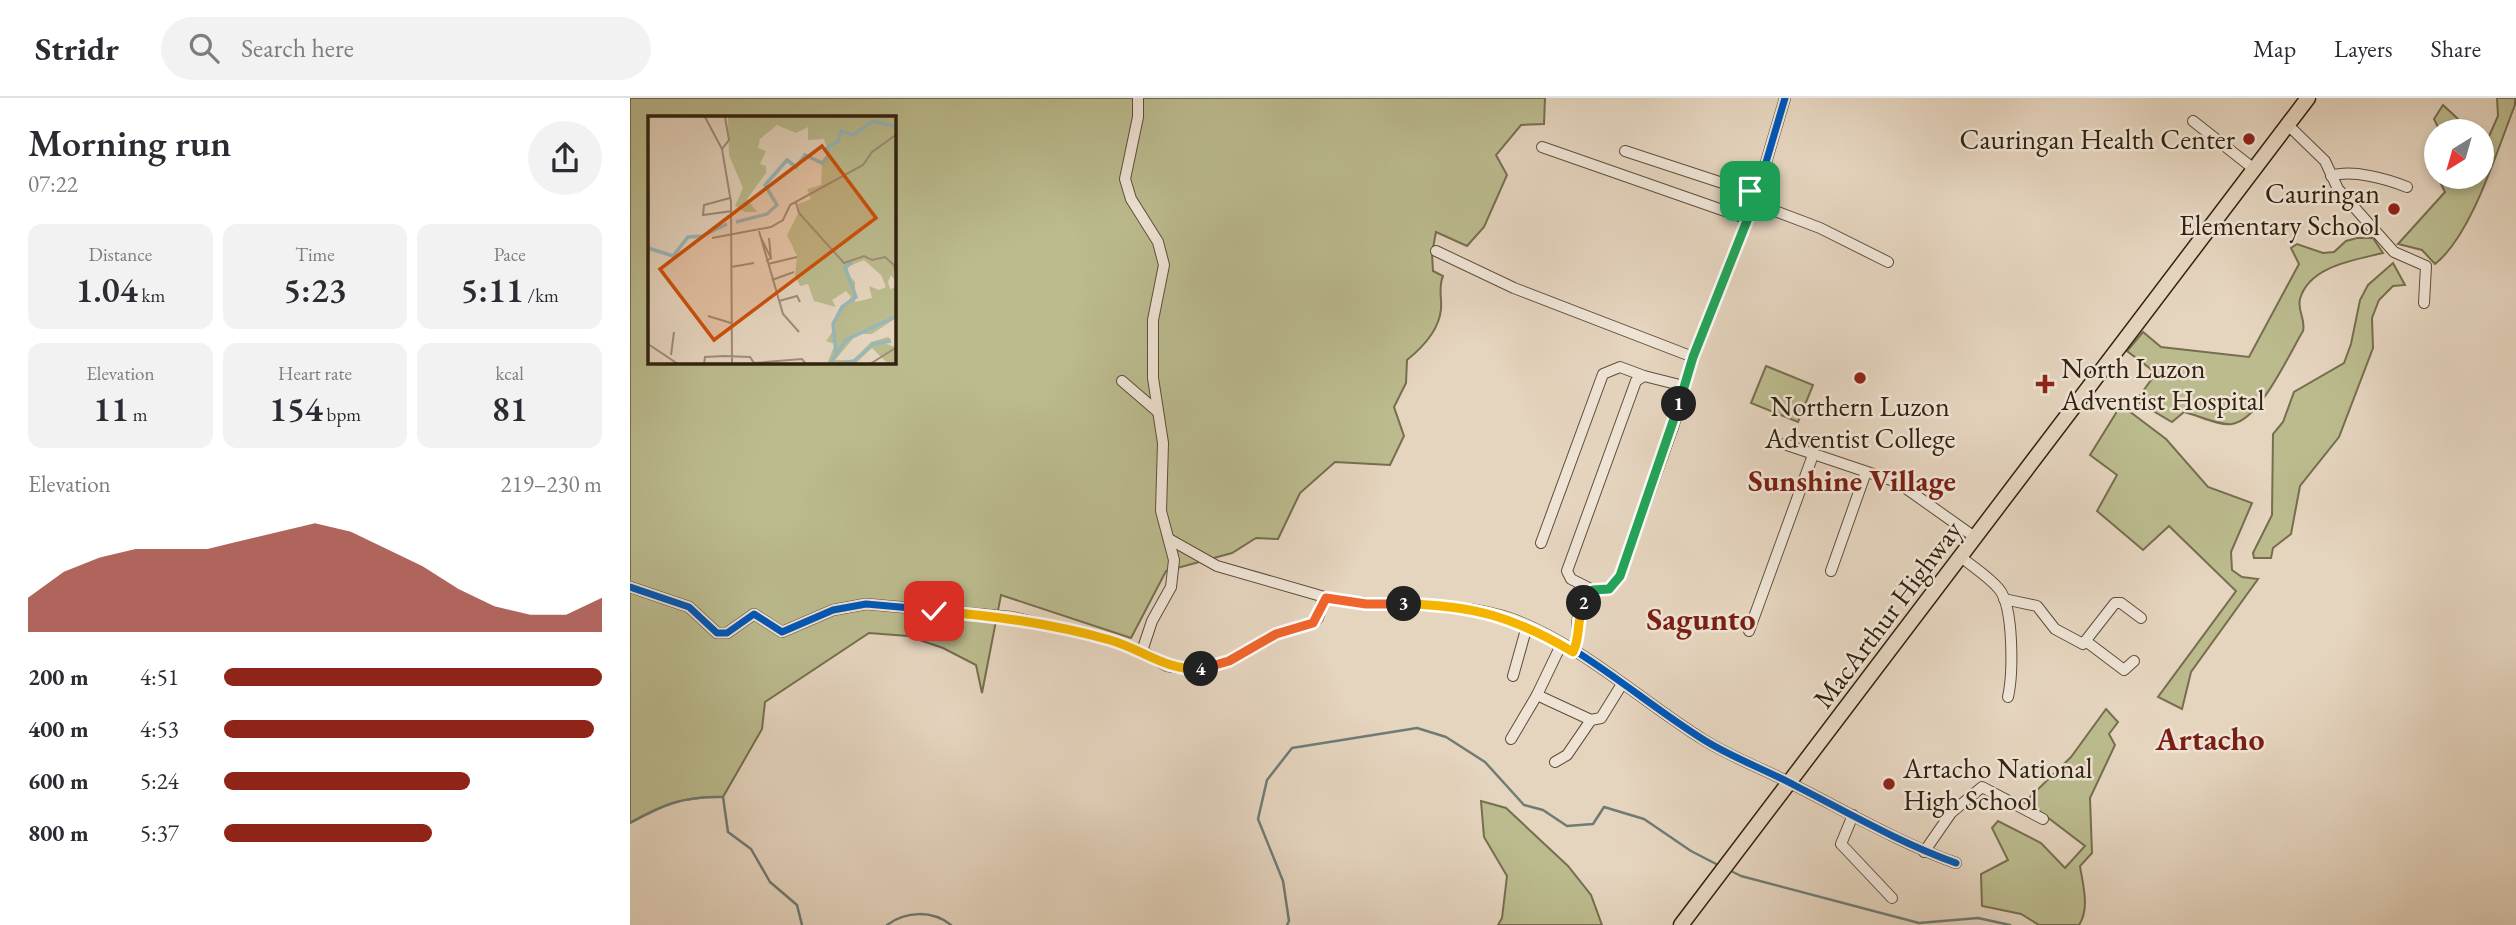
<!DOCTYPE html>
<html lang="en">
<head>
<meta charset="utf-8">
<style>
  :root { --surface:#fff; --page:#f2f2f3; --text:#2b2b33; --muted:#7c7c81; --line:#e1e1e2; --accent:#8f2418 }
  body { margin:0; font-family:"EB Garamond",serif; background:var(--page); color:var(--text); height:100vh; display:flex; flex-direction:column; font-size:26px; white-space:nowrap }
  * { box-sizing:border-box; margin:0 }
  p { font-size:23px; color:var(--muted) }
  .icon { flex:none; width:38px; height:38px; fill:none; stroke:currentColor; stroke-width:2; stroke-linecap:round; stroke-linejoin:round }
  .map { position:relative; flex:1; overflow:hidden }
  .drawer { display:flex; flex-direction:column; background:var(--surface); width:630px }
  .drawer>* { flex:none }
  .needle { width:46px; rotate:217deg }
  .buttons { position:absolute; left:1794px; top:21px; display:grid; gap:14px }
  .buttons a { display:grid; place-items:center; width:70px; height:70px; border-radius:50%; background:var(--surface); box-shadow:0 4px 10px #0003; font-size:35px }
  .pin { position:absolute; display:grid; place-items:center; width:60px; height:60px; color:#fff; margin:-30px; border-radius:14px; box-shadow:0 4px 10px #0006 }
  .km { position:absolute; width:35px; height:35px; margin:-18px; border-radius:50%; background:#222; color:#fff; font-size:19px; line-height:35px; text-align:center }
  .round { display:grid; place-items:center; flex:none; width:74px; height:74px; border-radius:37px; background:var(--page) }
  .head { display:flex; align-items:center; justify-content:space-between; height:119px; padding:0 28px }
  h1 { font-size:38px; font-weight:600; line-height:52px }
  .metrics { display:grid; grid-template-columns:repeat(3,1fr); gap:10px; height:119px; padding:7px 28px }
  .metrics div { display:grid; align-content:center; border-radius:14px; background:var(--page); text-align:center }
  .metrics b { font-size:35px; font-weight:600 }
  .metrics small { font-size:19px; font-weight:400 }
  .metrics p { font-size:19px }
  .chart { height:196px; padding:14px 28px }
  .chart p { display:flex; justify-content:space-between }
  .chart svg { width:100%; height:126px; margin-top:7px; fill:var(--accent); opacity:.7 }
  ul { padding:0 28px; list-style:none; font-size:23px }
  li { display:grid; grid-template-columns:112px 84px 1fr; align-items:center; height:52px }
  li i { height:18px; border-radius:9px; background:var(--accent) }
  header { display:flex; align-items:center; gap:42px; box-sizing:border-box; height:98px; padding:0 35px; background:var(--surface); border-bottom:2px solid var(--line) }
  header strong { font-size:33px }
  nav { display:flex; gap:38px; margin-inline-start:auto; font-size:24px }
  .search { width:490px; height:63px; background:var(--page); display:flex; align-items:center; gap:18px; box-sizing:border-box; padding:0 24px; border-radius:38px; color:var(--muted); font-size:26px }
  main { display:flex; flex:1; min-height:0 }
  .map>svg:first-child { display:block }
  .green { fill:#bbbb8e; stroke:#766e4e; stroke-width:2; fill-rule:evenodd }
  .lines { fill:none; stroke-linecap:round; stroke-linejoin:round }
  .stream { stroke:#6f7b75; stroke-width:2.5 }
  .minor-casing { stroke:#5f4e3b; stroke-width:12 }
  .highway-casing { stroke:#32220f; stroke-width:17 }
  .minor { stroke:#eee3d5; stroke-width:10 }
  .highway { stroke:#e5d4be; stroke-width:14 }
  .cycleway-casing { stroke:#eee3d5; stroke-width:11 }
  .cycleway { stroke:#0057b8; stroke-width:7 }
  .split-1-casing { stroke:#fff; stroke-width:14 }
  .split-2-casing { stroke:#fff; stroke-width:14 }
  .split-3-casing { stroke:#fff; stroke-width:14 }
  .split-4-casing { stroke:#fff; stroke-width:14 }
  .split-5-casing { stroke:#fff; stroke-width:14 }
  .split-1 { stroke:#22a559; stroke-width:9 }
  .split-2 { stroke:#22a559; stroke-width:9 }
  .split-3 { stroke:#f5b400; stroke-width:9 }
  .split-4 { stroke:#f0652b; stroke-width:9 }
  .split-5 { stroke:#f5b400; stroke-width:9 }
  .poi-dot { fill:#8f2418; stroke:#eee3d5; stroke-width:2.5 }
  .labels { text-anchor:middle; stroke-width:5; stroke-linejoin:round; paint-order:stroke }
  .poi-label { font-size:28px; fill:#32220f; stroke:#eee3d5; text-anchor:end }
  .street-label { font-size:28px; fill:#32220f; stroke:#eee3d5 }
  .neighbourhood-label { font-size:30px; font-weight:bold; fill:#7a1f14; stroke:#eee3d5 }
  .quarter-label { font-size:32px; font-weight:bold; fill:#7a1f14; stroke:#eee3d5 }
  .inset-river { fill:none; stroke:#98b7b9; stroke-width:3.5 }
  .inset-road { fill:none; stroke:#9d8d78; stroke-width:2 }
  .view { fill:#cd510c; fill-opacity:0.15; stroke:#cd510c; stroke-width:3.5 }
  .inset-edge { fill:none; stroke:#32220f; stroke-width:3.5 }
</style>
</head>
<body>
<header>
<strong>Stridr</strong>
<div class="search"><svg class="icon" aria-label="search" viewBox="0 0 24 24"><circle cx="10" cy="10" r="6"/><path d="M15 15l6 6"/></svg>Search here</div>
<nav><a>Map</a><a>Layers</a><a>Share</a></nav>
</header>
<main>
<section class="drawer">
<div class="head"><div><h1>Morning run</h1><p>07:22</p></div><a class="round"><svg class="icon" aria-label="share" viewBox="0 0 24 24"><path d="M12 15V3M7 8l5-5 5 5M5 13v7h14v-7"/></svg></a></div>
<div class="metrics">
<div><p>Distance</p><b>1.04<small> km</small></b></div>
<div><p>Time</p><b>5:23</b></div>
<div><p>Pace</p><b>5:11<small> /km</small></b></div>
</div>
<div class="metrics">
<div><p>Elevation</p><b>11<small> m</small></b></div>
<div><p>Heart rate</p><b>154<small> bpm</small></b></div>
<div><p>kcal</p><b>81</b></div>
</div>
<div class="chart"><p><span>Elevation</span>219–230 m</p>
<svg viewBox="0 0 160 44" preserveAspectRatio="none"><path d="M0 44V32L10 23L20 18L30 15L40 15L50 15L60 12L70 9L80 6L90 9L100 15L110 21L120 29L130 35L140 38L150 38L160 32V44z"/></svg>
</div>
<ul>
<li><b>200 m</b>4:51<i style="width:100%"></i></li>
<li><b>400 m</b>4:53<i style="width:98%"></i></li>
<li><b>600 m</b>5:24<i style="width:65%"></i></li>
<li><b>800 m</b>5:37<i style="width:55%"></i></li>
</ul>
</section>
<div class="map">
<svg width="1886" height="827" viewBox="0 0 1886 827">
  <rect width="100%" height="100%" fill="#e5d4be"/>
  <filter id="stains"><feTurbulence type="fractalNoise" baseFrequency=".00286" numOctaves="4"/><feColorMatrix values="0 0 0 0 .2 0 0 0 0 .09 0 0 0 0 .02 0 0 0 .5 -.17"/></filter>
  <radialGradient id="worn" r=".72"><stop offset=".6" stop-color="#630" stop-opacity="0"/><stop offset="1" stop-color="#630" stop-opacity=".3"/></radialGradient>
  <!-- green -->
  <g class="green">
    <path d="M0,0H915L914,26L891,27L866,57L877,77L854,129L837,148L806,134L802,155L803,173L813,178C808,190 812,199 811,211C809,233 792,250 777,262L776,285L764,309L774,338L760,367L705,364L670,395L648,441L626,440L602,455L536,473L501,540L371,497L352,595L346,567L313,550L278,538L239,535L135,604L132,631L93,699C54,698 34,706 0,725ZM19,19H264V264H19Z"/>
    <path d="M1867,0H1885V7C1867,52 1842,137 1805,166L1792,152L1768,146L1815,94L1810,84L1813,79H1852V42L1856,45L1868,18Z"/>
    <path d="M1813,7L1841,33H1810L1804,21Z"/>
    <path d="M1727,140H1743L1753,155C1725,162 1679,168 1670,201C1667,213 1676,221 1673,233C1659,256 1630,322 1602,326C1589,328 1567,317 1554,314L1542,324L1506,303L1526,275L1497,253L1513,234L1531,249L1619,259L1669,166L1661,150L1667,146L1693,155L1704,154L1716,143Z"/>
    <path d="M1763,165L1775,187L1763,188L1749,202L1742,220L1743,250L1709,339L1670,388L1661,436L1643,450L1641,460H1624L1623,455L1642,417L1643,336L1653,324L1664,294L1714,265L1721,246L1730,202L1738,187Z"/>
    <path d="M1136,268L1183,287L1168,324L1121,305Z"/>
    <path d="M1491,307L1536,341L1578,389L1622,405L1601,454L1602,472L1612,479L1628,481L1561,574L1552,611L1528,599L1606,493L1539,428L1513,452L1467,413L1487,377L1460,357Z"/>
    <path d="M1476,611L1488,624L1479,636L1485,647L1460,700L1462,755L1450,768C1453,788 1460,810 1449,827H1409L1391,816L1352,808L1351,776L1378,762L1362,730L1368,723L1411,745L1435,770L1455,748L1396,703L1441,659Z"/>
    <path d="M851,703L876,710L938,768L961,797L972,827H868L872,820L877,778L854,739Z"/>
  </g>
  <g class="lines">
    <!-- stream -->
    <g class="stream">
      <path d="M0,725C34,706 54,698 93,699L98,734L121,751L140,784L167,807L172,827"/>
      <path d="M1099,772L1111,778L1289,825L1348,820L1380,827"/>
      <path d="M257,827C276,813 302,812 321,827"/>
      <path d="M657,827L659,823L653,783L628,721L637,682L662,650L787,630L816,639L855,664L894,707L913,712L937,728L963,726L974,709L1014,721L1061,753L1090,768"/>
    </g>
    <defs>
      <g id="minor">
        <path d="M508,0V19L495,81L501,101L528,144L534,167L523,222V280L533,345L531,413L544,462L541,489L522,523L512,553"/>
        <path d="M1563,23L1624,71"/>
        <path d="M1658,27L1695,63L1708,91L1764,154L1796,168L1794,205"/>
        <path d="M912,49L1118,121"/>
        <path d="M995,53L1126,96"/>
        <path d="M1701,78C1722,71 1757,81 1777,89"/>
        <path d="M1124,105L1190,130L1258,164"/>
        <path d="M806,153L884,190L1063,259"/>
        <path d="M492,283L528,314"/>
        <path d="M1154,346L1267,384L1346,440"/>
        <path d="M539,441L587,468L698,500"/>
        <path d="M911,445L973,276L990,269L1014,278"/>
        <path d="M1331,459C1343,469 1359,479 1369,491C1384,509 1383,576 1378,599"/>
        <path d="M1201,473L1236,374"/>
        <path d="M0,489L59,509L87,535H97L124,516L152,534L203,512L236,506L382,519L479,542L512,553L537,568L565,572L599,563L646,536L683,525L688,520L692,504L698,500C758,512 823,500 882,521C952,547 1011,603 1074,642C1103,660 1134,671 1164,687C1217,714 1270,745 1326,765"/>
        <path d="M963,492L941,481L937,473L1006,283L1014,278L1054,288"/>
        <path d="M1374,501L1407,508L1425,531L1453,546L1485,505H1491L1511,520"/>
        <path d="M1119,533L1183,357"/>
        <path d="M1457,544L1494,572L1504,563"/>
        <path d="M943,554C950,541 945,533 948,519C950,509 957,500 963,492L979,491L990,478L1044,326L1063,259L1124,105L1155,0"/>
        <path d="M883,578L897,528"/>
        <path d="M907,597L931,547"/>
        <path d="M881,641L907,597L961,622"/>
        <path d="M925,664L937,657L961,622L971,620L992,586"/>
        <path d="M1223,717L1211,746L1262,800"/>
        <path d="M1294,754L1321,715L1352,689L1413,721"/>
      </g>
      <path id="highway" d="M1051,827L1678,0"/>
    </defs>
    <!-- minor casing -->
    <use href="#minor" class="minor-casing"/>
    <!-- highway casing -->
    <use href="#highway" class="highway-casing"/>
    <!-- minor -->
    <use href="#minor" class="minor"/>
    <!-- highway -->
    <use href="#highway" class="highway"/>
    <defs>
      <g id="cycleway">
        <path d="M0,489L59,509L87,535H97L124,516L152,534L203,512L236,506L382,519L479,542L512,553L537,568L565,572L599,563L646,536L683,525L688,520L692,504L698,500C758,512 823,500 882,521C952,547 1011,603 1074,642C1103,660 1134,671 1164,687C1217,714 1270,745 1326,765"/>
        <path d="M943,554C950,541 945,533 948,519C950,509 957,500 963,492L979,491L990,478L1044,326L1063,259L1124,105L1155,0"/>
      </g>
    </defs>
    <!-- cycleway casing -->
    <use href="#cycleway" class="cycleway-casing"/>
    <!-- cycleway -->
    <use href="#cycleway" class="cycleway"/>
  </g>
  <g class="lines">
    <defs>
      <path id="split-1" d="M1049,306L1063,259L1124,105L1126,96L1120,93"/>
      <path id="split-2" d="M954,505L963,492L979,491L990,478L1049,306"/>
      <path id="split-3" d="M774,506C843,507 884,519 943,554C951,538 946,522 954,505"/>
      <path id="split-4" d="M571,571L599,563L646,536L683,525L696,500L736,506H774"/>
      <path id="split-5" d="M304,513C365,518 420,525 480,542C512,551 536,573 571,571"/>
    </defs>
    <!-- split-1 casing -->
    <use href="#split-1" class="split-1-casing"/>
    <!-- split-2 casing -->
    <use href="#split-2" class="split-2-casing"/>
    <!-- split-3 casing -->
    <use href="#split-3" class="split-3-casing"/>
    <!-- split-4 casing -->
    <use href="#split-4" class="split-4-casing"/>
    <!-- split-5 casing -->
    <use href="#split-5" class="split-5-casing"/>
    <!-- split-1 -->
    <use href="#split-1" class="split-1"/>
    <!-- split-2 -->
    <use href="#split-2" class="split-2"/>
    <!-- split-3 -->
    <use href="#split-3" class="split-3"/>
    <!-- split-4 -->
    <use href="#split-4" class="split-4"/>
    <!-- split-5 -->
    <use href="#split-5" class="split-5"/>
  </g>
  <!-- markers -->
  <g class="poi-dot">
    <circle cx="1619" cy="41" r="7"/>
    <circle cx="1764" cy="111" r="7"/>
    <circle cx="1230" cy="280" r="7"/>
    <path d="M1411.5 275.5h7v7h7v7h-7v7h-7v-7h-7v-7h7z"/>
    <circle cx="1259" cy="686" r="7"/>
  </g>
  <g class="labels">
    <!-- poi labels -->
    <g class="poi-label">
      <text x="1605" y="51">Cauringan Health Center</text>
      <text x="1750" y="105">Cauringan<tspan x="1750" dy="32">Elementary School</tspan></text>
      <text x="1431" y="280" text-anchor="start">North Luzon<tspan x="1431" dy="32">Adventist Hospital</tspan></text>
      <text x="1230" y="318" text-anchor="middle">Northern Luzon<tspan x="1230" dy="32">Adventist College</tspan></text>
      <text x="1273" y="680" text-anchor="start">Artacho National<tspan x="1273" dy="32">High School</tspan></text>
    </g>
    <!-- street labels -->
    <g class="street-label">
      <text transform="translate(1257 516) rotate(-53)" y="10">MacArthur Highway</text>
    </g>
    <!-- neighbourhood labels -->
    <g class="neighbourhood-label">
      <text x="1222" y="393">Sunshine Village</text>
    </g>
    <!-- quarter labels -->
    <g class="quarter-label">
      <text x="1071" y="532">Sagunto</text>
      <text x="1580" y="652">Artacho</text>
    </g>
  </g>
  <!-- overview -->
  <g transform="translate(18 18)">
    <rect width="248" height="248" fill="#e5d4be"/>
    <path d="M80,1H248V166L243,159L240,166L242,173L248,171V202L224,218H209L187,244H206L223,226L240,221L243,223L235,227L248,231V248H240L224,232L209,246L179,248L187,228L178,225L185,215L184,206L203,181L198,175L184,184L188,191L166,185L160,168L152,170L147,159L149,140L139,119L151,96L150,88L163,83L159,73L173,69L174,47L181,39L176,23L160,24V11L148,17L129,9L112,23L110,32L118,35L112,48L118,50V57L99,83L109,96H97L87,90L95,72L81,39ZM216,144L233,159L238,171L231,174L221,170L224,182L207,186V166L198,156L201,150Z" fill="#bbbb8e" fill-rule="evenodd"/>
    <path class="inset-river" d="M0,78V102M88,106L119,98L129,89L117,69L139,44L148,51L157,39L174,47L181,39L179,32L190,25L193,15L205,19L225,5L249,11M0,132L25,140L40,121L54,120L79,108M188,237L185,208L194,191L208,181L197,151L204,147M182,248L198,224L249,200M187,248L206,245L225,228L243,225"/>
    <path class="inset-road" d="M57,1L74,33L83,86L84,248M74,33L81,24L77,1M82,82L56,89L55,99L84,95M148,87L151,97L196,147L216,140L224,144L237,141L246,149L249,163M111,115L135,198L151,216M64,122L123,111L135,104L142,89L215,49L224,36L249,18M113,122L123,142L118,145M121,122L123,143M120,148L149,141M83,151L106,147M124,164L146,156M131,185L149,180L152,186M60,200L83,207M0,228L30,248M23,239L26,216M56,248L57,241L76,240L102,241L106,247L154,243L158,248M222,248L249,231"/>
    <path class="view" d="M174,30L228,102L66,224L12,153Z"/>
    <rect width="248" height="248" class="inset-edge"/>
  </g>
  <rect width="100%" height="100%" filter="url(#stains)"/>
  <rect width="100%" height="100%" fill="url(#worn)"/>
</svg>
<div class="buttons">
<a><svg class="needle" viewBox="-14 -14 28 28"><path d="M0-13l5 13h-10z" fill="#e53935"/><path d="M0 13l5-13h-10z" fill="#7c7c81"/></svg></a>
</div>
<div class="pin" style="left:1120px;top:93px;background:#1e9e55"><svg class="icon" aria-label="arrive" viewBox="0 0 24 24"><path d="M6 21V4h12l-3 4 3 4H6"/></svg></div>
<div class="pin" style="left:304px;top:513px;background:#d93025"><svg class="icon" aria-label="check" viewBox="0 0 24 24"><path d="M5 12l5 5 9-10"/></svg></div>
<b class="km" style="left:1049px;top:306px">1</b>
<b class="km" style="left:954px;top:505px">2</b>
<b class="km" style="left:774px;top:506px">3</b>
<b class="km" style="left:571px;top:571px">4</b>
</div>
</main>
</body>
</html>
